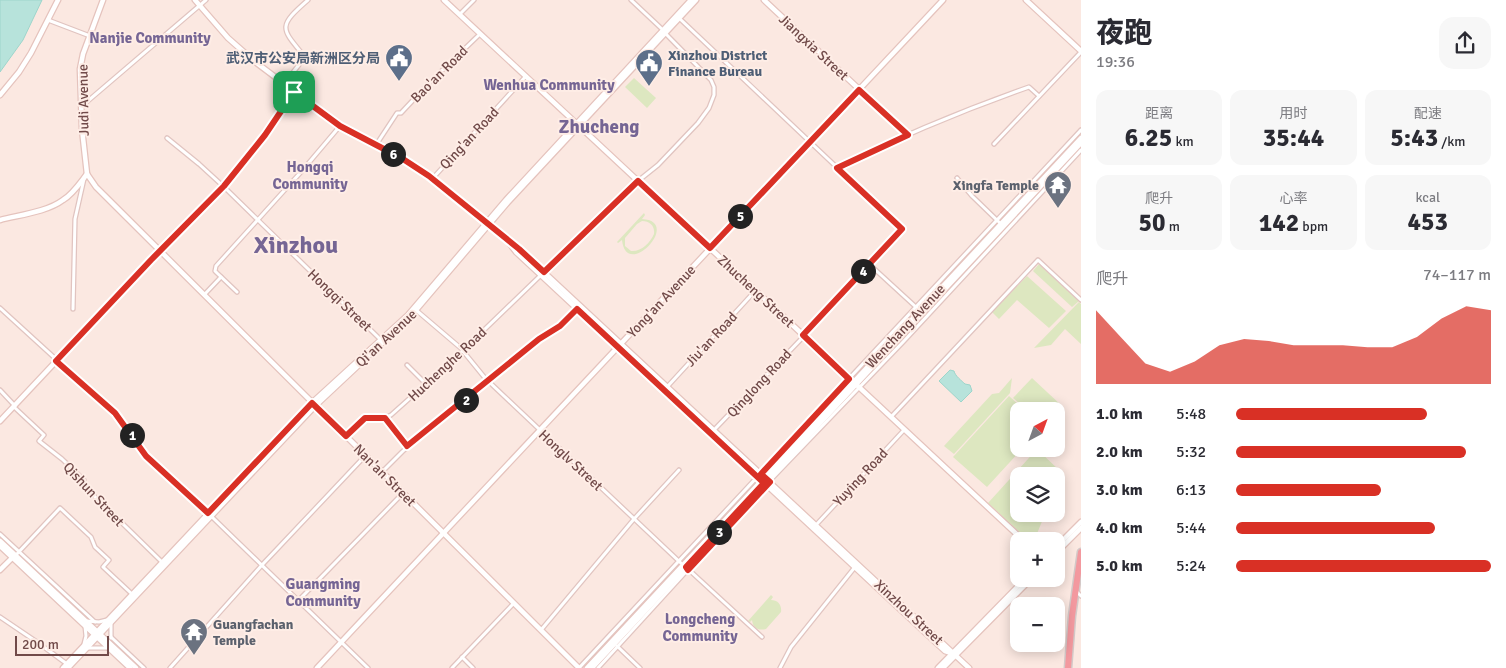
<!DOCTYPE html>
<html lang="zh">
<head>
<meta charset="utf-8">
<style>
  :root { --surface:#fff; --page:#f7f7f7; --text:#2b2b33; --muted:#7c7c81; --accent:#d93025 }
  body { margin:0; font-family:Signika,"Noto Sans SC",sans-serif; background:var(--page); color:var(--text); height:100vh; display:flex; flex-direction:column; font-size:19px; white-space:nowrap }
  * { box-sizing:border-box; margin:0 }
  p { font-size:16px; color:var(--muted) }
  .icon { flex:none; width:28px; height:28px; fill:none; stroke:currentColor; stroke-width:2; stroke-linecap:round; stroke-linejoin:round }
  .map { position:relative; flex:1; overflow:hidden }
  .details { display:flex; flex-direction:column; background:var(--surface); width:425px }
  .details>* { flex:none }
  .needle { width:32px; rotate:41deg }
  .fabs { position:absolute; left:1010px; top:402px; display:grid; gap:10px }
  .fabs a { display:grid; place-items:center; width:55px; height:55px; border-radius:10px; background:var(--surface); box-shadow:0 2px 12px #0003; font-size:25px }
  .scale { position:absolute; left:15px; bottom:12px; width:94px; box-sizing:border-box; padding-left:5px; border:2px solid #714a49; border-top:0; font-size:14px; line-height:18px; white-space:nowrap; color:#714a49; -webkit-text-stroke:4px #feede6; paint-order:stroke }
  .pin { position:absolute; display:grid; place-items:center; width:42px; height:42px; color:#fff; margin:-21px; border-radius:10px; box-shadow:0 2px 8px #0006 }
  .km { position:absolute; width:25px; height:25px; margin:-12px; border-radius:50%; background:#222; color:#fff; font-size:14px; line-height:25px; text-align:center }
  .round { display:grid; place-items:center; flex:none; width:52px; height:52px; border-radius:15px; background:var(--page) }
  .headline { display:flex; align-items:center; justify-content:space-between; height:85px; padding:0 15px }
  h1 { font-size:28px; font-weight:800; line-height:38px }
  .figures { display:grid; grid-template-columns:repeat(3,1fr); gap:8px; height:85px; padding:5px 15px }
  .figures div { display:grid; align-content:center; border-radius:12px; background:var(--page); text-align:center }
  .figures b { font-size:25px; font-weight:800 }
  .figures small { font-size:14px; font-weight:400 }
  .figures p { font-size:14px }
  .chart { height:140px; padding:10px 15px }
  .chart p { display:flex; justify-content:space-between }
  .chart svg { width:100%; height:90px; margin-top:5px; fill:var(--accent); opacity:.7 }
  ul { padding:0 15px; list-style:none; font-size:16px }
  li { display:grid; grid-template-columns:80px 60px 1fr; align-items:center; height:38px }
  li i { height:12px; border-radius:6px; background:var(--accent) }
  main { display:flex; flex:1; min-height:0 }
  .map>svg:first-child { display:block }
  .green { fill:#dde7c0; fill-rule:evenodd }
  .water { fill:#b7e3db; stroke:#9dd5cb }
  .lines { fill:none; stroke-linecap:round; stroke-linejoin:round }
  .street-casing { stroke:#e1c4c0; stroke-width:5.5 }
  .secondary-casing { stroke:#e5c3bd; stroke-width:7 }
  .highway-casing { stroke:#d4c9c8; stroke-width:9 }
  .street { stroke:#fff; stroke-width:3 }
  .secondary { stroke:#fff; stroke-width:4.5 }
  .highway { stroke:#f3999f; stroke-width:6 }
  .route-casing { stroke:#fff; stroke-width:10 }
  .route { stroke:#d93025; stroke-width:6 }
  .labels { text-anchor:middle; stroke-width:4; stroke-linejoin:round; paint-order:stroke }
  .street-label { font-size:14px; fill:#714a49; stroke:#feede6 }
  .service-label { font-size:14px; font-weight:bold; fill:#4e5e75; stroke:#feede6; text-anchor:start }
  .worship-label { font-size:14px; font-weight:bold; fill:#5b616d; stroke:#feede6; text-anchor:end }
  .neighbourhood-label { font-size:15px; font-weight:bold; fill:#756594; stroke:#feede6 }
  .district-label { font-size:19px; font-weight:bold; fill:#756594; stroke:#feede6 }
  .town-label { font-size:24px; font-weight:bold; fill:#756594; stroke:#feede6 }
</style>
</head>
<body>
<main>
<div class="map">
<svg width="1081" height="668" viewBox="0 0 1081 668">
  <rect width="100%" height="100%" fill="#fbe8e1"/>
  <!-- green -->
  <g class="green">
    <path d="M634,78L656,98L647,108L625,87Z"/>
    <path d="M644,213L645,215L642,219C683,221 626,281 622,240L618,243L617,242ZM642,221C650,221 655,226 654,234C650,243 641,252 631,251L625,246V238L637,224Z"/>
    <path d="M1039,264L1079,301L1072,307L1033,271Z"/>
    <path d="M1027,276L1066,311L1049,328L1017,300L999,319L992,312Z"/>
    <path d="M1079,302L1081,304V344L1065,329L1051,345L1034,348Z"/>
    <path d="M1012,378L1010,393L954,454L944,446L992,394L999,393Z"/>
    <path d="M1032,378L1062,406L1056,412L1028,411L1013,398Z"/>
    <path d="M1009,396L1026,411H1019V449H1022L987,487L953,457Z"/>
    <path d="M1037,449L1061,472L1056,485V476H1019V514H1045L1034,541H1029L988,503Z"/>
    <path d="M771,595L773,597L771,600C778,600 782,605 781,612L766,629C758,631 753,628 752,620L750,622L748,621Z"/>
  </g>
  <!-- water -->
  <g class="water">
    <path d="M0,0H42L23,40L0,72Z"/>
    <path d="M950,370L954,371C955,376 962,381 965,384L970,385L972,391L961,402L939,381Z"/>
  </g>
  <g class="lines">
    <defs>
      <g id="street">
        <path d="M631,0L663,30"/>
        <path d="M460,14L474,0"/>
        <path d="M679,18L902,229L803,335"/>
        <path d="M48,20L90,36"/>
        <path d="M284,84L305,57C281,28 277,27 308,0"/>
        <path d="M82,106L206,0"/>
        <path d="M167,138L199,164L223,186L381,340"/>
        <path d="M994,144L1081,52"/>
        <path d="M376,145L397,113H401L430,82L480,34"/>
        <path d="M837,168C899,137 964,110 1029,87L1039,96"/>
        <path d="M433,178L526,76"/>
        <path d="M957,178L972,196L1001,224"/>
        <path d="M869,264L917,308"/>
        <path d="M544,272L638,181L658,165L698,123L709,108L714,95V87L711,80L665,33"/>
        <path d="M237,292L217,273L215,271L216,266L301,172L340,126"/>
        <path d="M204,295L221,277"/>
        <path d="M0,308L115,413L130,431L146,456L208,513"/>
        <path d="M73,309L75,219L84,179"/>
        <path d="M416,310L463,350"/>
        <path d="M463,351L485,378L504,396L683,565"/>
        <path d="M407,365L426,384"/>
        <path d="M667,387L755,291"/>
        <path d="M0,390L15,406"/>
        <path d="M14,407L44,435L39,441L62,459L84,480V486L162,562"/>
        <path d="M891,417L1038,260L1081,300"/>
        <path d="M385,418L407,447"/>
        <path d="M714,430L804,336"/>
        <path d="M345,436L365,418H385L391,415L457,356L541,275"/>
        <path d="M382,472L402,452L418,437L489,381L539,339L563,324L577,309"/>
        <path d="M211,516L368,668"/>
        <path d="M634,519L679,470"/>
        <path d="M816,525L904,430"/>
        <path d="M0,534L95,622"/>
        <path d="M16,555L60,508L91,537L95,547L109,560L103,567L132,594"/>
        <path d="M688,569L762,637"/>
        <path d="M1076,591L1081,596"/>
        <path d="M298,601L403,493"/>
        <path d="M0,617L37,642L67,664"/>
        <path d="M86,621L99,622L107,620"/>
        <path d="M111,624V638"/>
        <path d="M541,630L634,519"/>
        <path d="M111,637L144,668"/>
        <path d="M84,644L86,636L85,626"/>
        <path d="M617,646L640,668"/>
        <path d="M87,648H108"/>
        <path d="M462,657L473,668"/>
        <path d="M170,668L262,565L365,456"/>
        <path d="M452,668L514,603"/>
        <path d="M579,668L1081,130"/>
        <path d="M598,668L756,495L904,341L1081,150"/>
        <path d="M780,668L791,647L855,567"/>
      </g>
      <g id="secondary">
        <path d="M103,0L83,54L80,69L82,129L87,174L96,187L579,668"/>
        <path d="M195,0L228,38L254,61L340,126L403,159L429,175L519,249L969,668"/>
        <path d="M444,0L1024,541"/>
        <path d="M764,0L908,135"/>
        <path d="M1026,0L1081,51"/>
        <path d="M0,95L19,72L31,53L58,0"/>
        <path d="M0,220C19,215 47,212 63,200C73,194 80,183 87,174"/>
        <path d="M510,244L516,252L945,651L951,653"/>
        <path d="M0,421L151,260L210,201L265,135L295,92"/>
        <path d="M0,541L136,668"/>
        <path d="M0,546L130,668"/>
        <path d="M1056,547L1081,522"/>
        <path d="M1056,553L1081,528"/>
        <path d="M0,570L12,558"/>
        <path d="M63,668L315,400L408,315L506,200L691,0"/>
        <path d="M68,668L315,406L410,317L508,202L696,0"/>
        <path d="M317,668L943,0"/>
        <path d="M587,668L1081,138"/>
        <path d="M592,668L1081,143"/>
        <path d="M938,668L1025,579"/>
        <path d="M943,668L1031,579"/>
      </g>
      <path id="highway" d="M1068,668L1072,616L1081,552"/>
    </defs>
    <!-- street casing -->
    <use href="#street" class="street-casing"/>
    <!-- secondary casing -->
    <use href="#secondary" class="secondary-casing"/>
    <!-- highway casing -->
    <use href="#highway" class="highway-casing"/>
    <!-- street -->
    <use href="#street" class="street"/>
    <!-- secondary -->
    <use href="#secondary" class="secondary"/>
    <!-- highway -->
    <use href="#highway" class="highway"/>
  </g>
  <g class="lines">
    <defs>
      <path id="route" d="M859,90L908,135L837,168L902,229L803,335L849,379L761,474L770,482L688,570L686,567L764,483L577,309L560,326L539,339L407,446L385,418H365L346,436L312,403L208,513L146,456L115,413L56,361L151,260L224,186L265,135L294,92L340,126L403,159L429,176L519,249L544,272L638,181L710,248Z"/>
    </defs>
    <!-- route casing -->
    <use href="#route" class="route-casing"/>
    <!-- route -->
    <use href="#route" class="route"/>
  </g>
  <!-- icons -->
  <defs>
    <symbol id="civic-pin" viewBox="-11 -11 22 30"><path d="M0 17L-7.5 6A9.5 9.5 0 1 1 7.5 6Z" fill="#5c6f8a" stroke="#feede6"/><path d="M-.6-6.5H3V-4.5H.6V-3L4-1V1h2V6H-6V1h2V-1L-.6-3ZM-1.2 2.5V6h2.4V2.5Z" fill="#fff"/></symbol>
    <symbol id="temple-pin" viewBox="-11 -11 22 30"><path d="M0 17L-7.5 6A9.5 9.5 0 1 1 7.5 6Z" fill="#6b7280" stroke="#feede6"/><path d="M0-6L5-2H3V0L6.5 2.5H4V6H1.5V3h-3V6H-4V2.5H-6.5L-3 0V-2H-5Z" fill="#fff"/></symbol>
  </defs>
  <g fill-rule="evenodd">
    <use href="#civic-pin" x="383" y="42" width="32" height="43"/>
    <use href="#civic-pin" x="633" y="47" width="32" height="43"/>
    <use href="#temple-pin" x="1042" y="169" width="32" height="43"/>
    <use href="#temple-pin" x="178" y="616" width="32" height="43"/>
  </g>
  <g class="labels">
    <!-- street labels -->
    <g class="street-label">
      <text transform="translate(814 47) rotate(43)" y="5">Jiangxia Street</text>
      <text transform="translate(439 74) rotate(-45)" y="5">Bao'an Road</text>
      <text transform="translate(83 100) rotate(-91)" y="5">Judi Avenue</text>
      <text transform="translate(469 138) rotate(-47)" y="5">Qing'an Road</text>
      <text transform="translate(756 291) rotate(43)" y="5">Zhucheng Street</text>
      <text transform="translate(340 300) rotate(44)" y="5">Hongqi Street</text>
      <text transform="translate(661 301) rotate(-47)" y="5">Yong'an Avenue</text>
      <text transform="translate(905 326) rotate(-47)" y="5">Wenchang Avenue</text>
      <text transform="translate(386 338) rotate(-43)" y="5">Qi'an Avenue</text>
      <text transform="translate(711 339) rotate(-47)" y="5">Jiu'an Road</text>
      <text transform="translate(447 364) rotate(-43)" y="5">Huchenghe Road</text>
      <text transform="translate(759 383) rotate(-47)" y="5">Qinglong Road</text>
      <text transform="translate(571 460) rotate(43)" y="5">Honglv Street</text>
      <text transform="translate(385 475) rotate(45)" y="5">Nan'an Street</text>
      <text transform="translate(860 477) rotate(-47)" y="5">Yuying Road</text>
      <text transform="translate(94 494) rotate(47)" y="5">Qishun Street</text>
      <text transform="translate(909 612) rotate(43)" y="5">Xinzhou Street</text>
    </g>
    <!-- service labels -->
    <g class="service-label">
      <text x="668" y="60">Xinzhou District<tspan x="668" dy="16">Finance Bureau</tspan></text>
      <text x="380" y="63" text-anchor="end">武汉市公安局新洲区分局</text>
    </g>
    <!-- worship labels -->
    <g class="worship-label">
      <text x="1039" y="190">Xingfa Temple</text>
      <text x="213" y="629" text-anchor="start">Guangfachan<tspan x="213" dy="16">Temple</tspan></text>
    </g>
    <!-- neighbourhood labels -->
    <g class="neighbourhood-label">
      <text x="150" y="43">Nanjie Community</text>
      <text x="549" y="90">Wenhua Community</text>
      <text x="310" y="172">Hongqi<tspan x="310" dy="17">Community</tspan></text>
      <text x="323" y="589">Guangming<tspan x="323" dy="17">Community</tspan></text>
      <text x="700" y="624">Longcheng<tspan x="700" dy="17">Community</tspan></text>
    </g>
    <!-- district labels -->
    <g class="district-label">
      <text x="599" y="133">Zhucheng</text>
    </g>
    <!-- town labels -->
    <g class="town-label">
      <text x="296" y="253">Xinzhou</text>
    </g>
  </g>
</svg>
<div class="fabs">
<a><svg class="needle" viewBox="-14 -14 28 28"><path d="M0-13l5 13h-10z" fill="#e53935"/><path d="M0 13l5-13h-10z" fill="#7c7c81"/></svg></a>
<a><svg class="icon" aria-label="layers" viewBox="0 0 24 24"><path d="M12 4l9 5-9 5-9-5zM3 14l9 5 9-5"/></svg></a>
<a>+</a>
<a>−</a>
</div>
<div class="scale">200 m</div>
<div class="pin" style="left:294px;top:92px;background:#1e9e55"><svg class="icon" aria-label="arrive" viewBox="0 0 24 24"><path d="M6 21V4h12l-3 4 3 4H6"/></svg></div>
<b class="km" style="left:132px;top:435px">1</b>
<b class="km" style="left:466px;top:400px">2</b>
<b class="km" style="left:719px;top:532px">3</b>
<b class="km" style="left:863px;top:271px">4</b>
<b class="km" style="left:740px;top:216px">5</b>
<b class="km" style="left:393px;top:154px">6</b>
</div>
<section class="details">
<div class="headline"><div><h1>夜跑</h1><p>19:36</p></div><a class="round"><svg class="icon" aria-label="share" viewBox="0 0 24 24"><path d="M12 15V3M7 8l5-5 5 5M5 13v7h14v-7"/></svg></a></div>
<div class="figures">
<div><p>距离</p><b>6.25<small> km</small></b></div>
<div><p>用时</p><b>35:44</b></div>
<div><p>配速</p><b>5:43<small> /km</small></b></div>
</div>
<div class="figures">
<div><p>爬升</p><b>50<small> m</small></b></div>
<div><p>心率</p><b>142<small> bpm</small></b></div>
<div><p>kcal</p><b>453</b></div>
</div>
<div class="chart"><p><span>爬升</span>74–117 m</p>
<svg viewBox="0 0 160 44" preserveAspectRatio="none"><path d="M0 44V8L10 21L20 34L30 38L40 33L50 25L60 22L70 23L80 25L90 25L100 25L110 26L120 26L130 21L140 12L150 6L160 8V44z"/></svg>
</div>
<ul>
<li><b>1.0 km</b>5:48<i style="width:75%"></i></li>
<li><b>2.0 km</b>5:32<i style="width:90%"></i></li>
<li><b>3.0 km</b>6:13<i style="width:57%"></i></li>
<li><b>4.0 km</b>5:44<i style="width:78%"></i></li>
<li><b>5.0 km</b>5:24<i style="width:100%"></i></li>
</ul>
</section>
</main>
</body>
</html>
